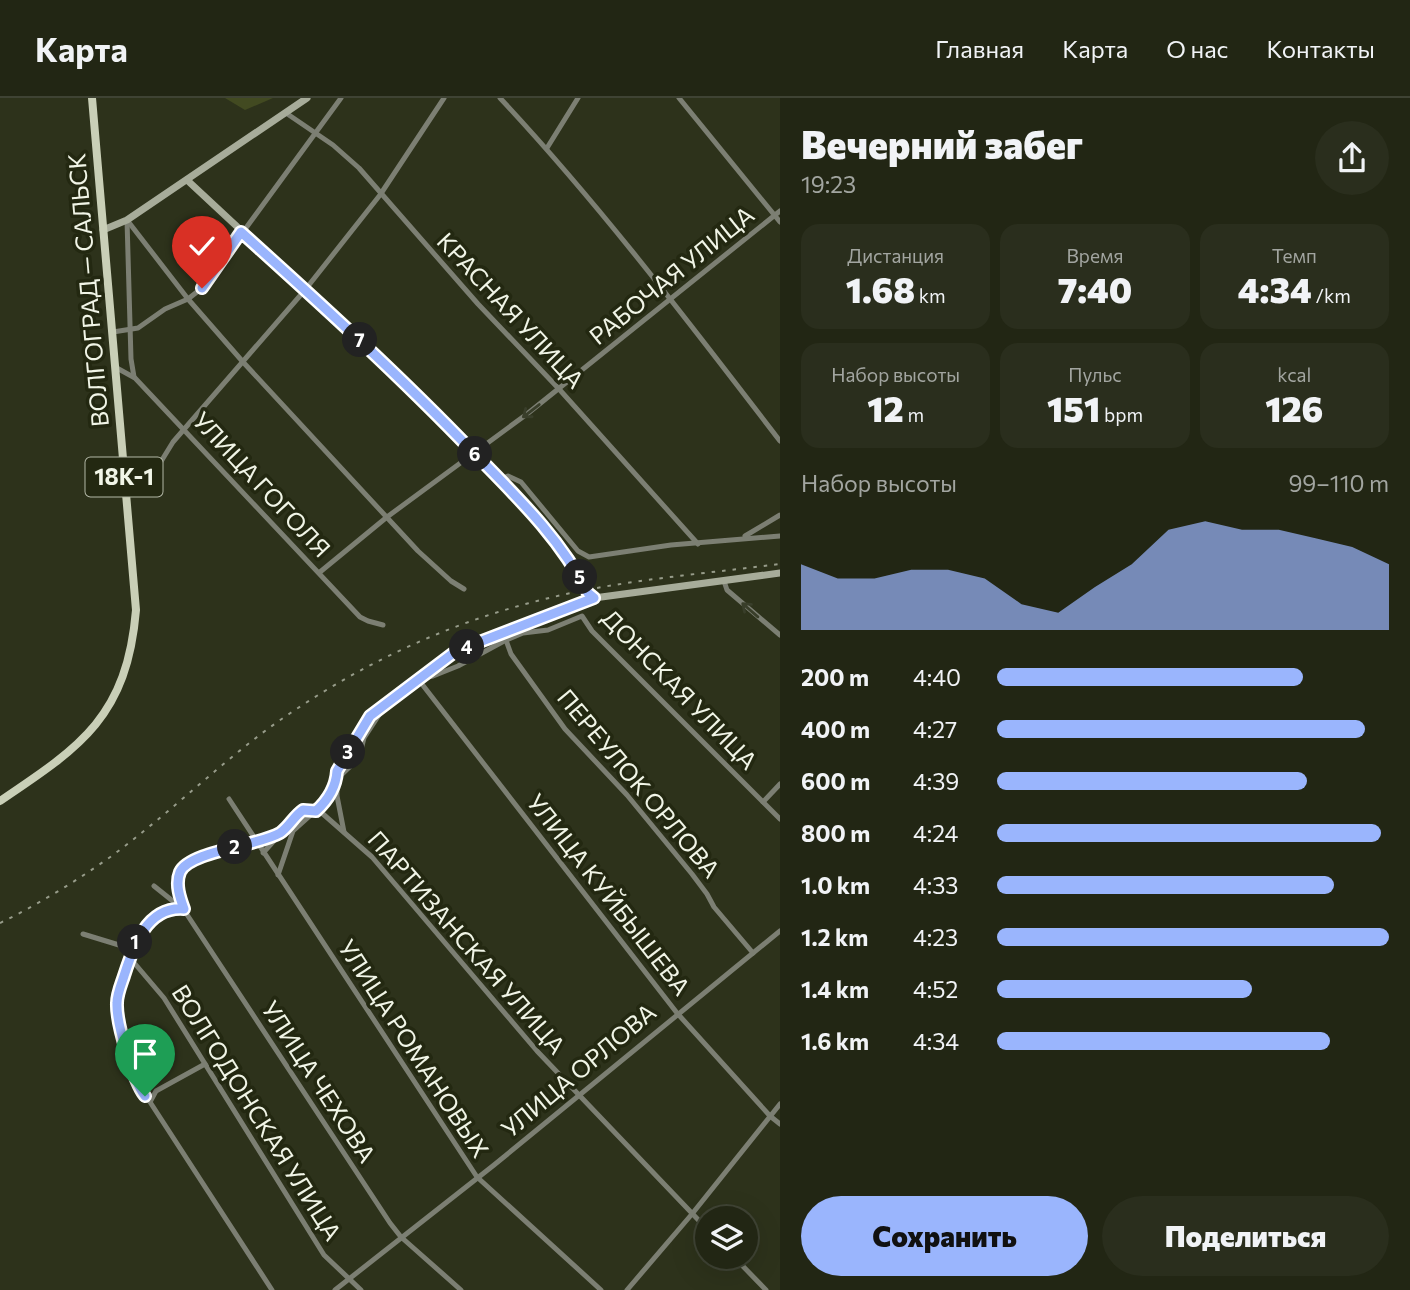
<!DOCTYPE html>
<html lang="ru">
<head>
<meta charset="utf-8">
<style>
  :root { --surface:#222614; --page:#2a2e1d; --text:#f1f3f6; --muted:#a2a5a0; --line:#3f4334; --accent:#9ab5fd }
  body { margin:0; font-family:Commissioner,sans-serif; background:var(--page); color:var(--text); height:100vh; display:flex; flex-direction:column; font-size:26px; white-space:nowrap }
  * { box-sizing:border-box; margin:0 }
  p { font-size:23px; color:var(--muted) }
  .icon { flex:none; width:38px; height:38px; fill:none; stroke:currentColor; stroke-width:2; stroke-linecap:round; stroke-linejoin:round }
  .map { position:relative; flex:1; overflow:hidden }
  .side { display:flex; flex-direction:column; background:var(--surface); width:630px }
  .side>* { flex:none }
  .tools { position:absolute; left:695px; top:1108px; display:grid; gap:14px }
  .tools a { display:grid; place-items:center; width:63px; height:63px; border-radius:50%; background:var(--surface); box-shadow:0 7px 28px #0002,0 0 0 2px var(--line); font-size:35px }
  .pin { position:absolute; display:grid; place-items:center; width:60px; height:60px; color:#fff; margin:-72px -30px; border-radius:50% 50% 50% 0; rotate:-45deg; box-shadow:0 0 7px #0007 }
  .pin .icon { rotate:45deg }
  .km { position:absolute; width:35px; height:35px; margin:-18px; border-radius:50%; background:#222; color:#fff; font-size:19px; line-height:35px; text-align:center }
  .round { display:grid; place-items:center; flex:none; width:74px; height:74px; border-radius:37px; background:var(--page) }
  .overview { display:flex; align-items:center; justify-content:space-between; height:119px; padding:0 21px }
  h1 { font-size:38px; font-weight:800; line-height:52px }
  .metrics { display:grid; grid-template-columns:repeat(3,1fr); gap:10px; height:119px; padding:7px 21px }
  .metrics div { display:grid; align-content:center; border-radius:18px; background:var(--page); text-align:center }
  .metrics b { font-size:35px; font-weight:800 }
  .metrics small { font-size:19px; font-weight:400 }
  .metrics p { font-size:19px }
  .chart { height:196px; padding:14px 21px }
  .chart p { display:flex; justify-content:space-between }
  .chart svg { width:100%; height:126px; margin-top:7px; fill:var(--accent); opacity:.7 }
  .primary-button { display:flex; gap:14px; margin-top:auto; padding:14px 21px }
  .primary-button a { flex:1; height:80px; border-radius:42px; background:var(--accent); color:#111; font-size:28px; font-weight:800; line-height:80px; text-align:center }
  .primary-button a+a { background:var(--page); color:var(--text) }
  ul { padding:0 21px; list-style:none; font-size:23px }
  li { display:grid; grid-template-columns:112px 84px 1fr; align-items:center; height:52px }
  li i { height:18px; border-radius:9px; background:var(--accent) }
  header { display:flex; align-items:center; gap:42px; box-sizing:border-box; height:98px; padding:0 35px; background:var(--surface); border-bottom:2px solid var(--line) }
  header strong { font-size:33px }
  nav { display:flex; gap:38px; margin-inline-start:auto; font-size:24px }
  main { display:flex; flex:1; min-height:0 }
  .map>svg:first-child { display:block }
  .green { fill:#424a21 }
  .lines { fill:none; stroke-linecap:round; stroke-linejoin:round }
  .street { stroke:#7c7f73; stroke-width:5 }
  .secondary { stroke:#a7ac9a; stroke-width:7 }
  .primary { stroke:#c9cfb7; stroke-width:8 }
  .rail { stroke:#979c8a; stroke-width:2; stroke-dasharray:3.5 7; stroke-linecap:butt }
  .oneway { stroke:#393e2a }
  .route-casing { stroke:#fff; stroke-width:14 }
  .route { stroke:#9ab5fd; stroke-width:9 }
  .labels { text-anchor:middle; stroke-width:7; stroke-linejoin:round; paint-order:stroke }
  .shield { fill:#232811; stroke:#b3b8a7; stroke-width:2 }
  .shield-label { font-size:23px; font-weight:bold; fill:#f1f5e7 }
  .street-label { font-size:24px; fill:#f1f5e7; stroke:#232811 }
</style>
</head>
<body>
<header>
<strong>Карта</strong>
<nav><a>Главная</a><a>Карта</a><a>О нас</a><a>Контакты</a></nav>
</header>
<main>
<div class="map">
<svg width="780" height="1192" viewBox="0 0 780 1192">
  <rect width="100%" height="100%" fill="#2d321b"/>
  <!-- green -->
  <path class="green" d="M225,0H273L245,12Z"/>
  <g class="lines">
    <!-- street -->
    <g class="street">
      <path d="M500,0C601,108 690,226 780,343"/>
      <path d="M679,0L780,124"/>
      <path d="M286,15L333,47L359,70L478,206L559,291L698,446"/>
      <path d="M547,50L578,0"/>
      <path d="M127,122L188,201L243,264L418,453L451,483L464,491"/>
      <path d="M127,122L131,261L134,279"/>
      <path d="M113,234L138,230L165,211L188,201L202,190L341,0"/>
      <path d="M115,269L135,280L360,519L368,523L383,527"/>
      <path d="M501,381L508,378L521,384L578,453L589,459L671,447L780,438"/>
      <path d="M146,388L173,344L305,192L380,97L444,0"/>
      <path d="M745,438L780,417"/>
      <path d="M320,474L387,419L527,316L780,113"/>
      <path d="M724,483L727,492L780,537"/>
      <path d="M503,534L511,556L565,631L627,697L692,776L707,796L714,809L753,855"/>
      <path d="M418,581L677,915L770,1018L780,1026"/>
      <path d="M418,581L433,578L458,568L506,542L523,535L548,532L582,518L592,533L780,721"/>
      <path d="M229,701L477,1079L601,1192"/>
      <path d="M763,704L780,686"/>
      <path d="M344,734L337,698V673L370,618L456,553L594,500"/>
      <path d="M263,755L280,736"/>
      <path d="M278,777L293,733L322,707L336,682L359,660L364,640L379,617L382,609"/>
      <path d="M154,788L184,812L390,1125L401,1139L461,1192"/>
      <path d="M83,836L119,847L164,900L324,1157L361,1192"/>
      <path d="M205,966L156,993L150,1004L272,1192"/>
      <path d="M150,1002C133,989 117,930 117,908C116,897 121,887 124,877C133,849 147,808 184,812C180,800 175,786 180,774C190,753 258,747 280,735C289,729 294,718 302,712L316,713L323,716L372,759L537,953L707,1131"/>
      <path d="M733,1158L766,1192"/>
      <path d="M335,1192L494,1067L780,833"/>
      <path d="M627,1192L692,1116L780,1006"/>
    </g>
    <!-- secondary -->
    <g class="secondary">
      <path d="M187,82L431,309L538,421L567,459L592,499L594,500L780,475"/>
      <path d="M103,132L127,122L307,0"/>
    </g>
    <!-- primary -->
    <path class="primary" d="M0,703C82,648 127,618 136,512L92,0"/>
    <!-- rail -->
    <path class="rail" d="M0,825C39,806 78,782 113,757C167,717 215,670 269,630C352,570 446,525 545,501C621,482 702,476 780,466"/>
  </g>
  <!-- one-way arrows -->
  <defs><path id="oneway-shaft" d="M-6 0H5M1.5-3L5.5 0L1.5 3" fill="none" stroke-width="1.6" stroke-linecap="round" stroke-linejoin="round" transform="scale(1.75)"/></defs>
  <g class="oneway">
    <use href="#oneway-shaft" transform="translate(531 313) rotate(142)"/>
    <use href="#oneway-shaft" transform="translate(750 512) rotate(-139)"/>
  </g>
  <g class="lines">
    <defs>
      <path id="route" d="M145,998C133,983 116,924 117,905C117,896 121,887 124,878C133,850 146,808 184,811C180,800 175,786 180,774C190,753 258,748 280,735C289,729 294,718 303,712L316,713C328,702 336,689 337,673L370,618L456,553L594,500L588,495C560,440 517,399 474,355C400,278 321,206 241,134L202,190"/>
    </defs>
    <!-- route casing -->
    <use href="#route" class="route-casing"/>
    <!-- route -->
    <use href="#route" class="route"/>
  </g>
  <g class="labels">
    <!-- shield labels -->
    <rect class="shield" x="85.5" y="359.5" width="77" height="39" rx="5"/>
    <g class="shield-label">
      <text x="124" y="387">18К-1</text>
    </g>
    <!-- street labels -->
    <g class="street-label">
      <text transform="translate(672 178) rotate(-39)" y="8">РАБОЧАЯ УЛИЦА</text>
      <text transform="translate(89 192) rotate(-95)" y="8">ВОЛГОГРАД — САЛЬСК</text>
      <text transform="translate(510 213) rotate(47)" y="8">КРАСНАЯ УЛИЦА</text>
      <text transform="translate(261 387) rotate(47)" y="8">УЛИЦА ГОГОЛЯ</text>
      <text transform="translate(679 592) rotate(46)" y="8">ДОНСКАЯ УЛИЦА</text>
      <text transform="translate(638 686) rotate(50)" y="8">ПЕРЕУЛОК ОРЛОВА</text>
      <text transform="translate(608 797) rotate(52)" y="8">УЛИЦА КУЙБЫШЕВА</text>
      <text transform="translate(466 845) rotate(49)" y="8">ПАРТИЗАНСКАЯ УЛИЦА</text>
      <text transform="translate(413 951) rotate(57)" y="8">УЛИЦА РОМАНОВЫХ</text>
      <text transform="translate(579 973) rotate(-40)" y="8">УЛИЦА ОРЛОВА</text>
      <text transform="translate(318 984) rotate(57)" y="8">УЛИЦА ЧЕХОВА</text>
      <text transform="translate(256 1015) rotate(58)" y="8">ВОЛГОДОНСКАЯ УЛИЦА</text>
    </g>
  </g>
</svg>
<div class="tools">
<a><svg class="icon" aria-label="layers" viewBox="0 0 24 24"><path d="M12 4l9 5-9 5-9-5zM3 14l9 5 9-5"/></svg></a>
</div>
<div class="pin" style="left:145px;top:998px;background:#1e9e55"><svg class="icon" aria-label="arrive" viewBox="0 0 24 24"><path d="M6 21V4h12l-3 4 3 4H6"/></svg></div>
<div class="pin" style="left:202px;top:190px;background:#d93025"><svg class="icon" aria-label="check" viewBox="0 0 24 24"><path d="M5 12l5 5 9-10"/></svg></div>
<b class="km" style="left:135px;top:844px">1</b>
<b class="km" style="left:235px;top:749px">2</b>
<b class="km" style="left:348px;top:654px">3</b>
<b class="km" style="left:467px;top:549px">4</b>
<b class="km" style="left:580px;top:479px">5</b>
<b class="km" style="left:475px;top:356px">6</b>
<b class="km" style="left:360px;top:242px">7</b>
</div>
<section class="side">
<div class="overview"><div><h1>Вечерний забег</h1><p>19:23</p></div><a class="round"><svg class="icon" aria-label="share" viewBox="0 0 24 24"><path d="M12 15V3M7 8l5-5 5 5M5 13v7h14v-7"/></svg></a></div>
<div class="metrics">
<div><p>Дистанция</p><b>1.68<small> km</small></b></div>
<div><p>Время</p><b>7:40</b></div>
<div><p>Темп</p><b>4:34<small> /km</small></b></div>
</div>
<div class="metrics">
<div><p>Набор высоты</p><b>12<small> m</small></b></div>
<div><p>Пульс</p><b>151<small> bpm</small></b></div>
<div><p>kcal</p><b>126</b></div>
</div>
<div class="chart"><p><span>Набор высоты</span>99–110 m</p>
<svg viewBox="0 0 160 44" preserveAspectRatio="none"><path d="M0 44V21L10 26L20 26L30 23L40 23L50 26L60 35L70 38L80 29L90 21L100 9L110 6L120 9L130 9L140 12L150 15L160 21V44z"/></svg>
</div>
<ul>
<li><b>200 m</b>4:40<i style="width:78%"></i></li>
<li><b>400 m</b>4:27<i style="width:94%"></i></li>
<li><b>600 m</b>4:39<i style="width:79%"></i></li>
<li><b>800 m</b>4:24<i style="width:98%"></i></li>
<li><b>1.0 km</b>4:33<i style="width:86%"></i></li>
<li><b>1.2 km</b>4:23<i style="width:100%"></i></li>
<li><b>1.4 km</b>4:52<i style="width:65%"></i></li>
<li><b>1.6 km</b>4:34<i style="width:85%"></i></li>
</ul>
<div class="primary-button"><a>Сохранить</a><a>Поделиться</a></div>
</section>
</main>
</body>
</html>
